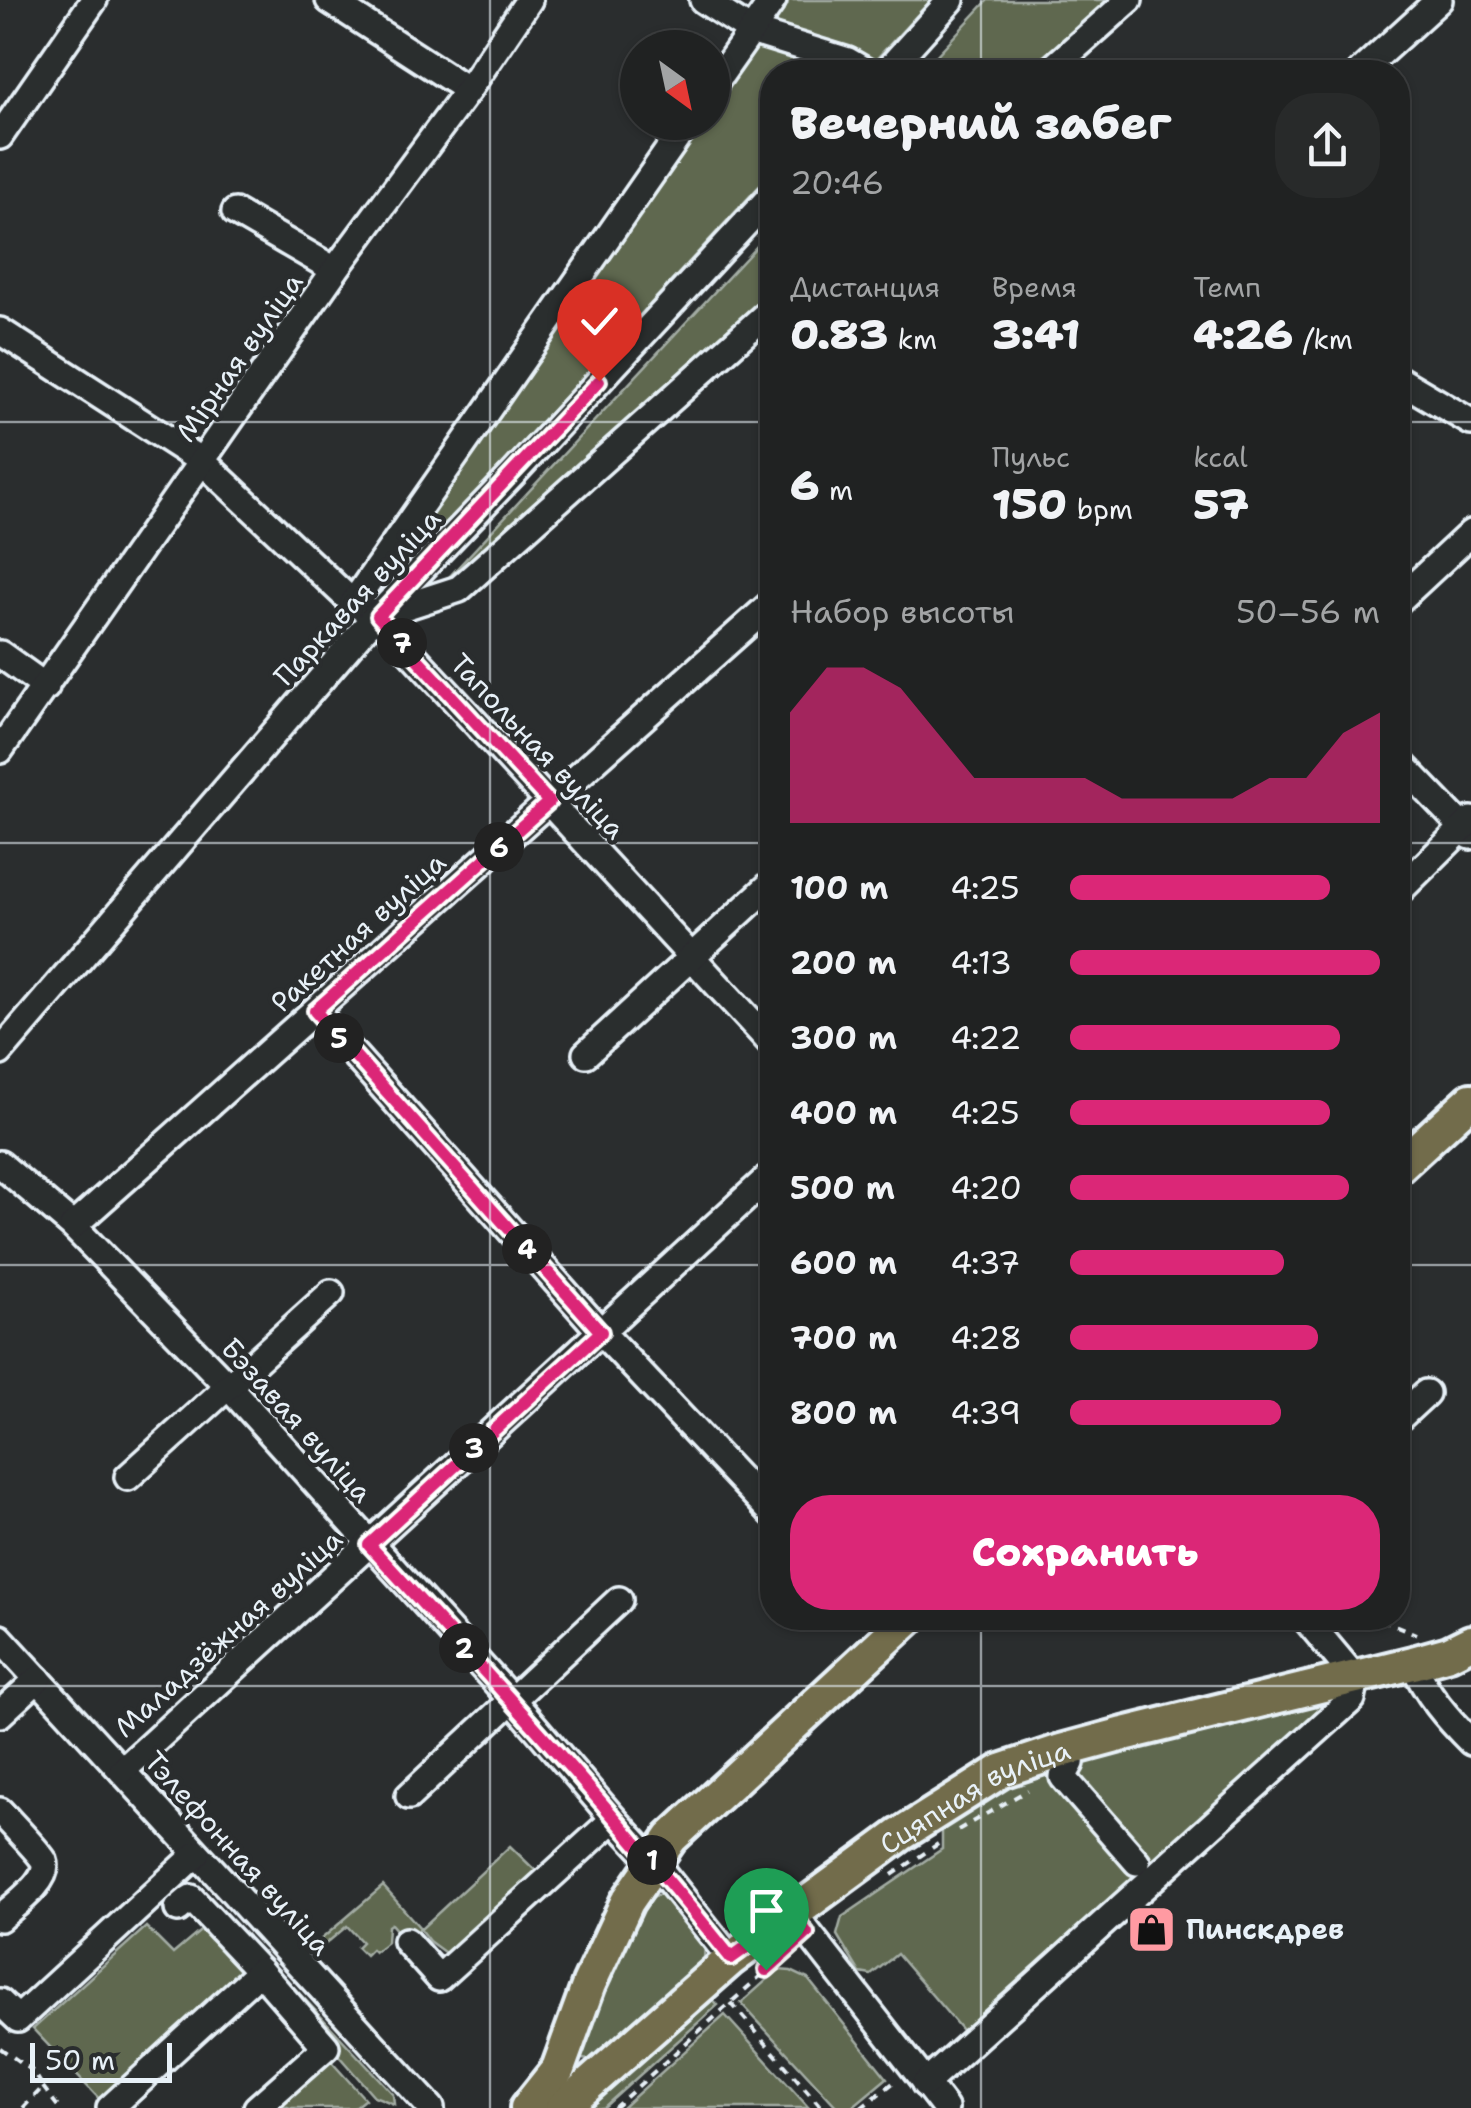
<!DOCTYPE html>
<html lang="ru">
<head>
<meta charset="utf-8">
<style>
  :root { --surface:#202222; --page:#282a2a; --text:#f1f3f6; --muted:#a2a4a5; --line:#3d3f40; --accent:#db2777 }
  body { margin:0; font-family:"Shantell Sans",sans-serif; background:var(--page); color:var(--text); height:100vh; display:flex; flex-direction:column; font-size:38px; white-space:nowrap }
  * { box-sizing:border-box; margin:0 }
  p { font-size:32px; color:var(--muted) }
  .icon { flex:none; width:55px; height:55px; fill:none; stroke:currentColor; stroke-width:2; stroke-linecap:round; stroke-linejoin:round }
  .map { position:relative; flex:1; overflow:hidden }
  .sheet { position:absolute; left:760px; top:60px; width:650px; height:1570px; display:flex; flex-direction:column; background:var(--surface); border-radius:40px; box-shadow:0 2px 8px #0004,0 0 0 2px var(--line) }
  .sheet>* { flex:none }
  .needle { width:65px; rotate:147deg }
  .controls { position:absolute; left:620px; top:30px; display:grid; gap:20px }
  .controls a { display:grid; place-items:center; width:110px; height:110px; border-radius:50%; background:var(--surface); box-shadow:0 2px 8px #0004,0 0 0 2px var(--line); font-size:50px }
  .scale { position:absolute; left:30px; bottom:25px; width:142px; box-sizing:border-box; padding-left:10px; border:5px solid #e8f1f8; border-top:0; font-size:28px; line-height:35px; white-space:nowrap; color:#e8f1f8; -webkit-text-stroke:8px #2a2d2e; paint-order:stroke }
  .pin { position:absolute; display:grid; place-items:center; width:85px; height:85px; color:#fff; margin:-102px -42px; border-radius:50% 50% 50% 0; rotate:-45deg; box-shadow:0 0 10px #0007 }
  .pin .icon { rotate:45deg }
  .km { position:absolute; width:50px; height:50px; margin:-25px; border-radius:50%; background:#222; color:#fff; font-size:28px; line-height:50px; text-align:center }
  .round { display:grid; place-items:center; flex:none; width:105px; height:105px; border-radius:40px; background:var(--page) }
  .head { display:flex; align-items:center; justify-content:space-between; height:170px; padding:0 30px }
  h1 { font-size:45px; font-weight:800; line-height:75px }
  .metrics { display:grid; grid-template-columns:repeat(3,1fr); gap:15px; height:170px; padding:10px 30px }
  .metrics div { display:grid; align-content:center }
  .metrics b { font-size:42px; font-weight:800 }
  .metrics small { font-size:28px; font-weight:400 }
  .metrics p { font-size:28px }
  .chart { height:280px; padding:20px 30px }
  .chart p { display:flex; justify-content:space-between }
  .chart svg { width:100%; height:180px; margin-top:10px; fill:var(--accent); opacity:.7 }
  .cta { display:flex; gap:20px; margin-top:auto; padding:20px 30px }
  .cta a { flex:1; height:115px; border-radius:40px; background:var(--accent); color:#fff; font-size:40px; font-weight:800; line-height:115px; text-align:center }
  ul { padding:0 30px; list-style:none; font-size:32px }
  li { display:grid; grid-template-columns:160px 120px 1fr; align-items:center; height:75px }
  li i { height:25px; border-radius:12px; background:var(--accent) }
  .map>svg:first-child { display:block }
  .green { fill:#5e684f; stroke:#a3aca4; stroke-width:2.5 }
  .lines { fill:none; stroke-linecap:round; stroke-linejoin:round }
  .minor-casing { stroke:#e8f1f8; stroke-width:32 }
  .major-casing { stroke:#e8f1f8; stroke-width:40 }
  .path { stroke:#e8f1f8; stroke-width:4; stroke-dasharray:8 8; stroke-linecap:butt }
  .minor { stroke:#2a2d2e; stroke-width:25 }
  .major { stroke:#726c4b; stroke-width:32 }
  .route-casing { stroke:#fff; stroke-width:20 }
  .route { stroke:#db2777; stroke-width:12 }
  .grid { fill:none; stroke:#e8f1f8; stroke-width:2.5; stroke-opacity:0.55 }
  .labels { text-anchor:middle; stroke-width:9; stroke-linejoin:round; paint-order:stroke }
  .street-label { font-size:28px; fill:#e8f1f8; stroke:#2a2d2e }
  .poi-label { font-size:28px; font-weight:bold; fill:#e8f1f8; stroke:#2a2d2e; text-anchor:start }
</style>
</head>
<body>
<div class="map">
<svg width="1471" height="2108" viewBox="0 0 1471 2108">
  <rect width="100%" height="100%" fill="#2a2d2e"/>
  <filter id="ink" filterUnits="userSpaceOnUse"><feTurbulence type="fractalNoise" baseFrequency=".01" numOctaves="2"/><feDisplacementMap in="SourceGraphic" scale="20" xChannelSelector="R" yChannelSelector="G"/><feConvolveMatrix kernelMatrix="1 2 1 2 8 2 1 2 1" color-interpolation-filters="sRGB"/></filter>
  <g filter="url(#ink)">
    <!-- green -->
    <g class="green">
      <path d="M781,0H931L864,72H772V172L414,560L410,563L404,562L399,553L699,123L712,122L713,104L754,44Z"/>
      <path d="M988,0H1115L1034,72H921Z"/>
      <path d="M772,230V306L454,583L450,576Z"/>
      <path d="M1343,1690L1297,1741L974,2031L962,2030L897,1954L871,1975L860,1973L837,1935L842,1917L942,1849V1820L1021,1775Z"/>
      <path d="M510,1846L541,1876L448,1955L429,1941L420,1929L403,1938L391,1924L388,1926L387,1942L374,1952L371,1949L365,1955L357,1947L362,1942L347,1926L322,1947L318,1942L383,1886L421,1929Z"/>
      <path d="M666,1892L705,1942L704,1959L695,1971L597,2056L590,2060L582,2059L579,2053L640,1908L644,1900Z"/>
      <path d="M146,1927L173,1954L205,1927L249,1973L107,2107L33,2029Z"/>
      <path d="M274,1966L393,2094L394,2104L374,2096L267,1974Z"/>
      <path d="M778,1970L791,1971L808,1979L887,2078L851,2108H838L741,2003Z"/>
      <path d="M708,1994L718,2005L603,2108H581Z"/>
      <path d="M725,2015L809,2108H622Z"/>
      <path d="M328,2058L365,2099L354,2108H290L277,2103Z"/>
    </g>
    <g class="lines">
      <defs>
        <g id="minor">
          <path d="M329,0L468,90"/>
          <path d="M703,0L751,31L848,61L867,72"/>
          <path d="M886,72L951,0"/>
          <path d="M1048,72L1129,0"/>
          <path d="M1360,72L1439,0"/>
          <path d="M712,87L773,0"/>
          <path d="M0,136L94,0"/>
          <path d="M235,212L335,270"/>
          <path d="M0,331L203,462L353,603L377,616L772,1044"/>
          <path d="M1398,379L1471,422"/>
          <path d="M1398,601L1471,533"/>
          <path d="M353,603L688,122"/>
          <path d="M382,614L459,589L772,309"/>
          <path d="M0,654L46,687"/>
          <path d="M0,750L335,270L468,90L529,0"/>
          <path d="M1398,760L1471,836"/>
          <path d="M1398,892L1471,820"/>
          <path d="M315,1011L601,1332L772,1513"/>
          <path d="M0,1052L363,630L513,474L772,195"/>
          <path d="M586,1054L772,883"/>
          <path d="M0,1164L73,1226L228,1386L512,1700L614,1819L654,1862L731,1959"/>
          <path d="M73,1226L772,603"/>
          <path d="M1398,1419L1426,1393"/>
          <path d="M128,1477L331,1293"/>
          <path d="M0,1638L431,2108"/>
          <path d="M1413,1663C1426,1694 1448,1719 1471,1742"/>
          <path d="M0,1714L38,1679"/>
          <path d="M1061,1751L1071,1763L1063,1777L1137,1862"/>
          <path d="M122,1771L772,1174"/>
          <path d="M409,1796L619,1600"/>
          <path d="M0,1811C8,1820 41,1854 44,1861C51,1880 12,1907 0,1918"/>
          <path d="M178,1909L191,1898L260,1971"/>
          <path d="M793,1913L945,2108"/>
          <path d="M406,1941L439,1978L614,1819"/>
          <path d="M0,2002L18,2019L197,1854"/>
          <path d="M925,2084L1352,1699L1356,1679L1305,1618"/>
          <path d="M110,2108L260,1971L326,2047L257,2108"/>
        </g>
        <g id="major">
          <path d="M1398,1167L1471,1100"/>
          <path d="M527,2108L558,2069L589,1984L627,1902L671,1838L909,1618"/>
          <path id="s1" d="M562,2108L731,1959L900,1835L1001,1771L1061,1751L1124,1734L1413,1663L1449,1653L1471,1642"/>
        </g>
      </defs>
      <!-- minor casing -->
      <use href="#minor" class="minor-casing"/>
      <!-- major casing -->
      <use href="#major" class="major-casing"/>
      <!-- path -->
      <g class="path">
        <path d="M1365,1618L1390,1623L1416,1634"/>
        <path d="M958,1830L1028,1790"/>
        <path d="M892,1875L938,1844"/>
        <path d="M731,2003L822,2108"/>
        <path d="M0,2048L34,2072L43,2087L23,2108"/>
        <path d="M43,2087L59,2108"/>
        <path d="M614,2108L788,1951"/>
        <path d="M861,2108L897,2080"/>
      </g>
      <!-- minor -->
      <use href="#minor" class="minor"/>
      <!-- major -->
      <use href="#major" class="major"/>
    </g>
  </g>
  <g class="lines" filter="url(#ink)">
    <defs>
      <path id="route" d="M599,381L378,616L549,802L315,1011L601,1332L369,1545C493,1680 617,1815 731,1958L793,1914L807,1933L766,1970"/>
    </defs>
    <!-- route casing -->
    <use href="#route" class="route-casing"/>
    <!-- route -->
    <use href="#route" class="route"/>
  </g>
  <!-- grid -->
  <path class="grid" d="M490,0V2108M981,0V72M0,422H772M1398,422H1471M0,843H772M1398,843H1471M0,1265H772M1398,1265H1471M981,1618V2108M0,1686H1471"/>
  <!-- icons -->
  <defs>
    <symbol id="shop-square" viewBox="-11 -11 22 22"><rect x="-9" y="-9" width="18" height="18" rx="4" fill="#ff9aa2" stroke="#2a2d2e"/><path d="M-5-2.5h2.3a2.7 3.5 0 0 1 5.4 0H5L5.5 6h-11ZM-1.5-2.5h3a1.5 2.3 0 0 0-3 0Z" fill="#111"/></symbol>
  </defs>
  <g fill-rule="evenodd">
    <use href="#shop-square" x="1124" y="1902" width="55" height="55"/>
  </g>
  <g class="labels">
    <!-- street labels -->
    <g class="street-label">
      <text transform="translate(239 357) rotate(-55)" y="10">Мірная вуліца</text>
      <text transform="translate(357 597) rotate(-47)" y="10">Паркавая вуліца</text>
      <text transform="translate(538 746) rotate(47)" y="10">Тапольная вуліца</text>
      <text transform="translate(358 932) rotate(-42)" y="10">Ракетная вуліца</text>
      <text transform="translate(297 1420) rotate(48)" y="10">Бэзавая вуліца</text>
      <text transform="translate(228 1633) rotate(-42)" y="10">Маладзёжная вуліца</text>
      <text dy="10" stroke="none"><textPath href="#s1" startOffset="520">Сцяпная вуліца</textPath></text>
      <text transform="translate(238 1853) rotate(48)" y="10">Тэлефонная вуліца</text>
    </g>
    <!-- poi labels -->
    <g class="poi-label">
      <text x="1186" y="1939">Пинскдрев</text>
    </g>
  </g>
</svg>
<div class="controls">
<a><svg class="needle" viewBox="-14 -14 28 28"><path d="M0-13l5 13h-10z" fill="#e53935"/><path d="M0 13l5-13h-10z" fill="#a2a4a5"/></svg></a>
</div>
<div class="scale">50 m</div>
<div class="pin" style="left:766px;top:1970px;background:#1e9e55"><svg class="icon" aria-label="arrive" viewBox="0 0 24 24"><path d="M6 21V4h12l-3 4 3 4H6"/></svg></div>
<div class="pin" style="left:599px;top:381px;background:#d93025"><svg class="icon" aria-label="check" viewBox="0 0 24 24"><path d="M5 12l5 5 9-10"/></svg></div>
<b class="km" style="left:652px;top:1860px">1</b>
<b class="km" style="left:464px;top:1648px">2</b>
<b class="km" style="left:474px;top:1448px">3</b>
<b class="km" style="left:527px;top:1249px">4</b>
<b class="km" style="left:339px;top:1038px">5</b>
<b class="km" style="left:499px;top:847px">6</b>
<b class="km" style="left:402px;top:643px">7</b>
<section class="sheet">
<div class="head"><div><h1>Вечерний забег</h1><p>20:46</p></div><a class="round"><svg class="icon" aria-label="share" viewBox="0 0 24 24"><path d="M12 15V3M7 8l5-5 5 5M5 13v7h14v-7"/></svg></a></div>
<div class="metrics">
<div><p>Дистанция</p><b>0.83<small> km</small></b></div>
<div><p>Время</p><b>3:41</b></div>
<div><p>Темп</p><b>4:26<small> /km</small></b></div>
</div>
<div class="metrics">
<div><b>6<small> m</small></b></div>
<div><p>Пульс</p><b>150<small> bpm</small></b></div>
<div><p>kcal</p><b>57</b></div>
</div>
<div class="chart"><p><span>Набор высоты</span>50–56 m</p>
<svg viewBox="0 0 160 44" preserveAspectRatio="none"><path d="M0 44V17L10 6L20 6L30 11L40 22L50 33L60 33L70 33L80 33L90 38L100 38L110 38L120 38L130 33L140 33L150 22L160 17V44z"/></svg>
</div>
<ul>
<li><b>100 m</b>4:25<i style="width:84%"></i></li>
<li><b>200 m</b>4:13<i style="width:100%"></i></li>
<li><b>300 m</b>4:22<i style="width:87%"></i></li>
<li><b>400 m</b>4:25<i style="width:84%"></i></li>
<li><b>500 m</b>4:20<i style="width:90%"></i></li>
<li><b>600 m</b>4:37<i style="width:69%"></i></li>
<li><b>700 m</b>4:28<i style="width:80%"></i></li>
<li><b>800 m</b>4:39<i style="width:68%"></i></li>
</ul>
<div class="cta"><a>Сохранить</a></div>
</section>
</div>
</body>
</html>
